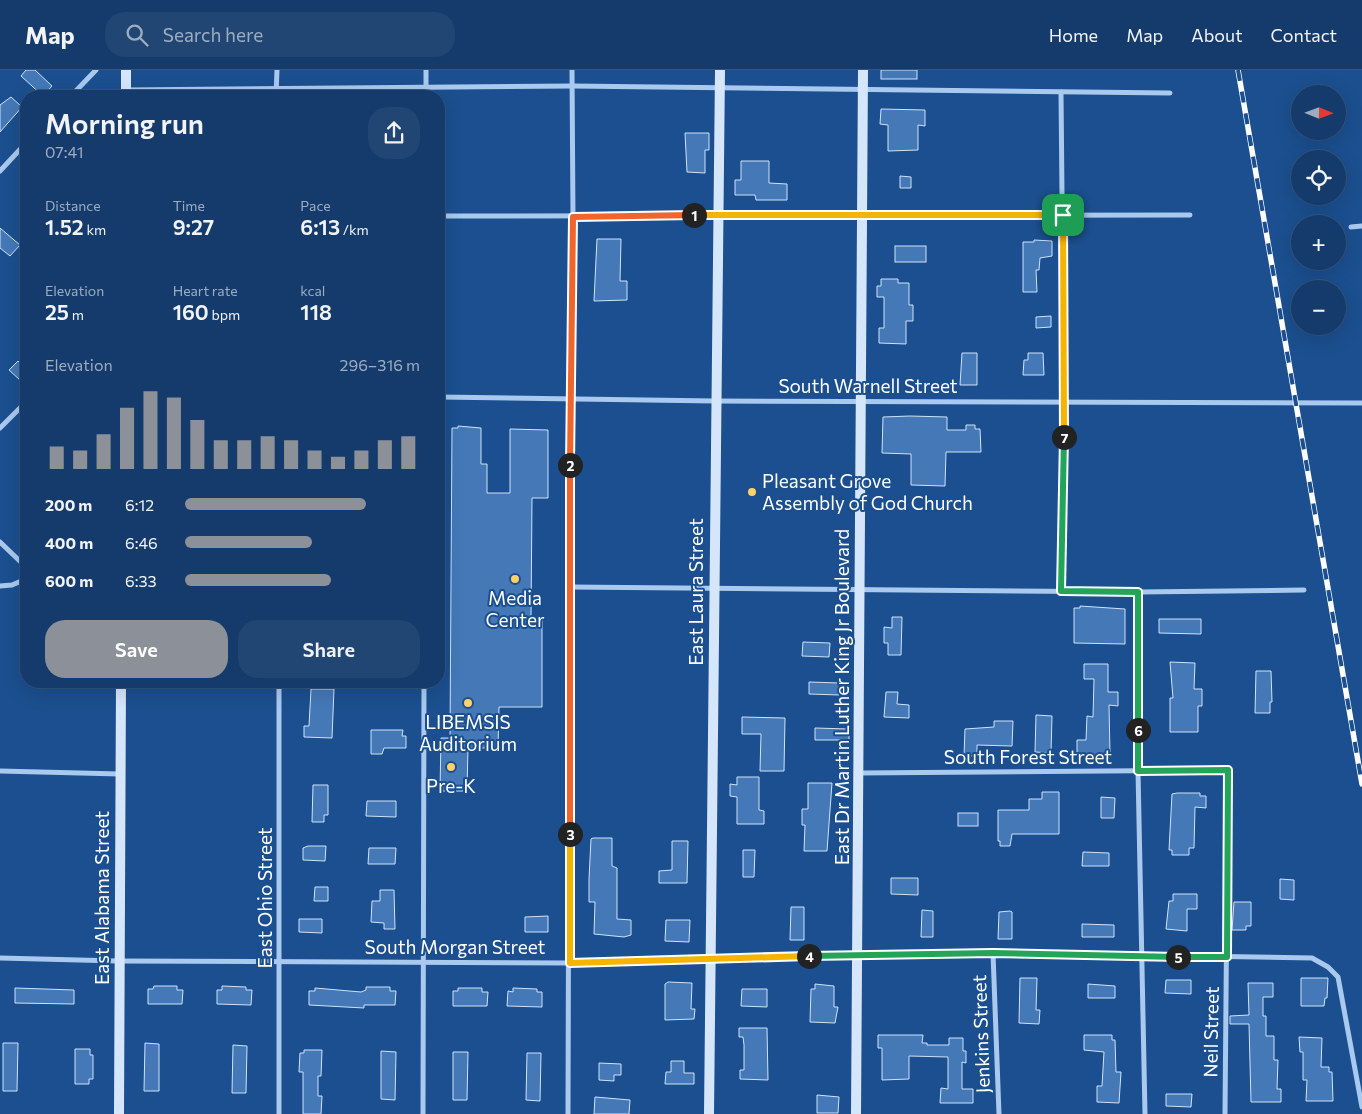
<!DOCTYPE html>
<html lang="en">
<head>
<meta charset="utf-8">
<style>
  :root { --surface:#143b6b; --page:#214673; --text:#f1f3f6; --muted:#9dadc1; --line:#33557e; --accent:#8c9099 }
  body { margin:0; font-family:Commissioner,sans-serif; background:var(--page); color:var(--text); height:100vh; display:flex; flex-direction:column; font-size:19px; white-space:nowrap }
  * { box-sizing:border-box; margin:0 }
  p { font-size:16px; color:var(--muted) }
  .icon { flex:none; width:28px; height:28px; fill:none; stroke:currentColor; stroke-width:2; stroke-linecap:round; stroke-linejoin:round }
  .map { position:relative; flex:1; overflow:hidden }
  .details { position:absolute; left:20px; top:20px; width:425px; height:598px; display:flex; flex-direction:column; background:var(--surface); border-radius:20px; box-shadow:0 5px 20px #0002,0 0 0 1px var(--line) }
  .details>* { flex:none }
  .needle { width:32px; rotate:91deg }
  .buttons { position:absolute; left:1291px; top:15px; display:grid; gap:10px }
  .buttons a { display:grid; place-items:center; width:55px; height:55px; border-radius:50%; background:var(--surface); box-shadow:0 5px 20px #0002,0 0 0 1px var(--line); font-size:25px }
  .pin { position:absolute; display:grid; place-items:center; width:42px; height:42px; color:#fff; margin:-21px; border-radius:10px; box-shadow:0 2px 8px #0006 }
  .km { position:absolute; width:25px; height:25px; margin:-12px; border-radius:50%; background:#222; color:#fff; font-size:14px; line-height:25px; text-align:center }
  .round { display:grid; place-items:center; flex:none; width:52px; height:52px; border-radius:20px; background:var(--page) }
  .head { display:flex; align-items:center; justify-content:space-between; height:85px; padding:0 25px }
  h1 { font-size:28px; font-weight:600; line-height:38px }
  .figures { display:grid; grid-template-columns:repeat(3,1fr); gap:8px; height:85px; padding:5px 25px }
  .figures div { display:grid; align-content:center }
  .figures b { font-size:21px; font-weight:600 }
  .figures small { font-size:14px; font-weight:400 }
  .figures p { font-size:14px }
  .chart { height:140px; padding:10px 25px }
  .chart p { display:flex; justify-content:space-between }
  .chart svg { width:100%; height:90px; margin-top:5px; stroke:var(--accent); stroke-width:6 }
  .action { display:flex; gap:10px; margin-top:auto; padding:10px 25px }
  .action a { flex:1; height:58px; border-radius:20px; background:var(--accent); color:#fff; font-size:20px; font-weight:600; line-height:58px; text-align:center }
  .action a+a { background:var(--page); color:var(--text) }
  ul { padding:0 25px; list-style:none; font-size:16px }
  li { display:grid; grid-template-columns:80px 60px 1fr; align-items:center; height:38px }
  li i { height:12px; border-radius:6px; background:var(--accent) }
  header { display:flex; align-items:center; gap:30px; box-sizing:border-box; height:70px; padding:0 25px; background:var(--surface); border-bottom:1px solid var(--line) }
  header strong { font-size:24px }
  nav { display:flex; gap:28px; margin-inline-start:auto; font-size:18px }
  .search { width:350px; height:45px; background:var(--page); display:flex; align-items:center; gap:12px; box-sizing:border-box; padding:0 18px; border-radius:20px; color:var(--muted); font-size:19px }
  .map>svg:first-child { display:block }
  .building { fill:#4478b7; stroke:#cfe3fa }
  .lines { fill:none; stroke-linecap:round; stroke-linejoin:round }
  .street { stroke:#a9c9ee; stroke-width:5 }
  .secondary { stroke:#d6e6fa; stroke-width:10 }
  .rail-casing { stroke:#fff; stroke-width:5.5 }
  .rail { stroke:#1b4f8f; stroke-width:4; stroke-dasharray:11; stroke-linecap:butt }
  .split-1-casing { stroke:#fff; stroke-width:10 }
  .split-2-casing { stroke:#fff; stroke-width:10 }
  .split-3-casing { stroke:#fff; stroke-width:10 }
  .split-4-casing { stroke:#fff; stroke-width:10 }
  .split-5-casing { stroke:#fff; stroke-width:10 }
  .split-6-casing { stroke:#fff; stroke-width:10 }
  .split-7-casing { stroke:#fff; stroke-width:10 }
  .split-8-casing { stroke:#fff; stroke-width:10 }
  .split-1 { stroke:#f5b400; stroke-width:6 }
  .split-2 { stroke:#f0652b; stroke-width:6 }
  .split-3 { stroke:#f0652b; stroke-width:6 }
  .split-4 { stroke:#f5b400; stroke-width:6 }
  .split-5 { stroke:#22a559; stroke-width:6 }
  .split-6 { stroke:#22a559; stroke-width:6 }
  .split-7 { stroke:#22a559; stroke-width:6 }
  .split-8 { stroke:#f5b400; stroke-width:6 }
  .poi-dot { fill:#ffd166; stroke:#1b4f8f; stroke-width:2 }
  .labels { text-anchor:middle; stroke-width:4; stroke-linejoin:round; paint-order:stroke }
  .street-label { font-size:19px; fill:#fff; stroke:#1b4f8f }
  .poi-label { font-size:19px; fill:#fff; stroke:#1b4f8f }
</style>
</head>
<body>
<header>
<strong>Map</strong>
<div class="search"><svg class="icon" aria-label="search" viewBox="0 0 24 24"><circle cx="10" cy="10" r="6"/><path d="M15 15l6 6"/></svg>Search here</div>
<nav><a>Home</a><a>Map</a><a>About</a><a>Contact</a></nav>
</header>
<div class="map">
<svg width="1362" height="1044" viewBox="0 0 1362 1044">
  <rect width="100%" height="100%" fill="#1b4f8f"/>
  <!-- building -->
  <g class="building">
    <path d="M26,0H35L52,16L43,26L21,6Z"/>
    <rect x="881" y="0" width="36" height="9"/>
    <path d="M11,27L22,37L0,62V35Z"/>
    <path d="M881,39L925,40V56L918,55V80L888,81V55L880,54Z"/>
    <path d="M685,63H709V80H705V103L687,102Z"/>
    <path d="M741,91H769V113L787,114V130H756L755,125H735V110H741Z"/>
    <path d="M900,106L911,107V118H900Z"/>
    <path d="M0,158L20,175L10,186L0,178Z"/>
    <path d="M597,169H621L620,211H627V230L594,231Z"/>
    <path d="M1034,170L1052,171V186L1040,188L1039,200H1036L1037,222H1023V172H1034Z"/>
    <rect x="895" y="176" width="31" height="16"/>
    <path d="M881,209H898V213H909V235H913V251H906V274L879,273V258H884V227H877V216H881Z"/>
    <path d="M1051,246V257L1036,258V247Z"/>
    <path d="M962,283H977V315H960Z"/>
    <path d="M1028,283H1043L1044,305H1023L1024,290H1028Z"/>
    <path d="M26,287V306L21,311L9,300L18,291L20,293Z"/>
    <path d="M910,346L947,347V360H966V355H975V359H980L981,382H946L945,416L911,415V384L882,383L883,347Z"/>
    <path d="M458,356L481,358V394H487V423H510V359L548,360V428H532L531,549H542V637H499L498,678H468L467,721H440L441,668H450L452,358H458Z"/>
    <path d="M1080,536L1125,539V574L1074,573V538H1080Z"/>
    <path d="M892,547H902L901,585H888V573H884V557L892,558Z"/>
    <path d="M1159,549H1201V564L1159,563Z"/>
    <path d="M803,572L830,573L829,587L802,586Z"/>
    <path d="M1170,592L1195,593L1194,619H1202V636H1198V662H1170V628H1173Z"/>
    <path d="M1084,594H1108V622H1118V636L1109,635L1110,685H1077V670H1086L1087,646L1093,647L1094,609H1084Z"/>
    <path d="M1256,601H1271L1272,632H1270V643H1255Z"/>
    <path d="M809,612L840,613L839,625L809,624Z"/>
    <path d="M311,619H334L332,668L304,667V656H309Z"/>
    <path d="M886,622H898L897,634L909,635V648L884,647Z"/>
    <path d="M1036,645L1052,646L1051,683L1035,682Z"/>
    <path d="M742,647L785,648L784,701H760L761,664H742Z"/>
    <path d="M994,651H1013L1012,676L977,675V686H964L965,659L994,657Z"/>
    <path d="M815,658L849,659V670H815Z"/>
    <path d="M371,660H403L402,666H406V678H384L382,684H371Z"/>
    <path d="M737,707H759V740L764,741V754H737V727L730,726V714L737,715Z"/>
    <path d="M808,713H832L827,781H804L805,755H802V739H808Z"/>
    <path d="M313,715H328V745H324V752H312Z"/>
    <path d="M1042,722H1059V764H1012L1010,776H1000V771H998V740H1029V729H1042Z"/>
    <path d="M1177,723H1200V726H1206V738L1195,737L1194,778H1189V785H1172V780H1169L1172,724Z"/>
    <path d="M1101,727L1115,728L1114,748H1101Z"/>
    <path d="M367,731H396V747L366,746Z"/>
    <rect x="958" y="743" width="20" height="13"/>
    <path d="M593,768H612V796L617,798V849L631,850V865L624,867L594,864L595,832H589V809L591,769Z"/>
    <path d="M672,771H688L687,813H659V801L672,800Z"/>
    <path d="M308,776H326L325,791L303,790V778Z"/>
    <path d="M369,778H396L395,794H368Z"/>
    <path d="M743,780H755L754,807H743Z"/>
    <path d="M1083,782L1109,783V796H1082Z"/>
    <path d="M891,808H918V825L891,824Z"/>
    <path d="M1280,809L1294,810V830L1280,829Z"/>
    <path d="M315,817H328V831H314Z"/>
    <path d="M380,820H394L395,859H384V853L371,852L372,831H380Z"/>
    <path d="M1173,824H1197V839H1187V861L1166,859L1169,831H1173Z"/>
    <path d="M1234,832H1251V856H1246V860H1232Z"/>
    <path d="M791,837H804V870H790Z"/>
    <path d="M922,840L933,841V867H921Z"/>
    <path d="M1010,841L1012,842V869H998L999,842Z"/>
    <path d="M548,846V862H525V847Z"/>
    <path d="M299,849H322V863L299,862Z"/>
    <path d="M666,850H690L689,872L665,871Z"/>
    <path d="M1082,854L1114,855V867H1082Z"/>
    <path d="M1020,908H1037L1036,940H1040L1039,954L1019,953Z"/>
    <path d="M1301,908H1328L1327,928H1325L1324,936H1301Z"/>
    <path d="M1166,910H1191V924L1165,923Z"/>
    <path d="M668,912L692,913L691,939H695L694,949L665,950V914Z"/>
    <path d="M1248,913H1273V927H1263V946H1266V966H1274V990H1278L1277,1019H1281V1032H1251L1249,954H1230V946L1249,945Z"/>
    <path d="M815,914L834,916V937H838L835,953L810,952L811,919H815Z"/>
    <path d="M1088,914L1115,916V928H1088Z"/>
    <path d="M154,916H177V920H183L182,934H148V919H153Z"/>
    <path d="M222,916L246,917V920H252L251,935L217,934V920H222Z"/>
    <path d="M366,917H390V921H396L395,935H364V938L309,935V921H315V918L361,922L366,920Z"/>
    <path d="M15,918L74,920V934L15,933Z"/>
    <path d="M458,918H482V922H488L487,936H453V921H458Z"/>
    <path d="M513,918L537,919V922H542V937L507,936L508,921L513,922Z"/>
    <path d="M742,919H767V937L741,936Z"/>
    <path d="M739,958H767L768,1010L740,1009V1000H744V975L743,967H739Z"/>
    <path d="M878,965H923L922,973H927V975H949V968H963V981H966V993L962,992V1019H973V1033H940L941,1018L948,1019V987L909,986V1009L882,1010V978H878Z"/>
    <path d="M1084,965H1112V970H1115L1116,1002H1121L1119,1033L1097,1032V1016H1102L1104,982L1084,980Z"/>
    <path d="M1299,967L1322,968L1321,997H1329V1002H1332L1333,1031H1306L1307,1010H1303V982H1300Z"/>
    <path d="M3,973H18L17,1021H3Z"/>
    <path d="M145,973L159,974V1021H144Z"/>
    <path d="M233,975L247,976L246,1023H232Z"/>
    <path d="M75,979H90V985H93V1009H89V1014H75Z"/>
    <path d="M304,980H322L321,1006H318V1026H322L321,1044H303V1002H299L300,983H304Z"/>
    <path d="M381,981L396,982L395,1030L381,1029Z"/>
    <path d="M453,982H468L467,1030H453Z"/>
    <path d="M527,983H541L540,1031L526,1030Z"/>
    <path d="M671,991H684V1003H694V1014H665L666,1002H671Z"/>
    <path d="M599,993L621,994V1005H614V1011L599,1010Z"/>
    <path d="M1166,1024H1192L1191,1037L1166,1036Z"/>
    <path d="M817,1025L839,1027L838,1043H817Z"/>
    <path d="M595,1027L630,1030L629,1044H594Z"/>
  </g>
  <g class="lines">
    <!-- street -->
    <g class="street">
      <path d="M126,20L572,16L1170,23"/>
      <path d="M1061,22L1064,331L1061,521"/>
      <path d="M71,26L96,0"/>
      <path d="M276,26L277,0"/>
      <path d="M426,26V0"/>
      <path d="M0,101L26,73"/>
      <path d="M439,146L1190,145"/>
      <path d="M1351,157L1362,156"/>
      <path d="M439,327L715,331L1362,333"/>
      <path d="M0,358L26,332"/>
      <path d="M0,472L26,497"/>
      <path d="M0,516L12,515L26,509"/>
      <path d="M570,517L1138,522L1304,520"/>
      <path d="M1138,522V701L1145,1044"/>
      <path d="M279,611V1044"/>
      <path d="M0,701L120,704"/>
      <path d="M859,703L1228,700L1225,1044"/>
      <path d="M993,883L999,1044"/>
      <path d="M0,888L118,891L570,893L858,884L993,883L1312,888L1328,897L1338,907L1362,1037"/>
      <path d="M423,1044L424,611"/>
      <path d="M568,1044L570,328L573,147L572,0"/>
    </g>
    <!-- secondary -->
    <g class="secondary">
      <path d="M126,0V26"/>
      <path d="M119,1044L121,611"/>
      <path d="M709,1044L720,0"/>
      <path d="M856,1044L863,0"/>
    </g>
    <defs>
      <path id="rail" d="M1238,0L1362,714"/>
    </defs>
    <!-- rail casing -->
    <use href="#rail" class="rail-casing"/>
    <!-- rail -->
    <use href="#rail" class="rail"/>
  </g>
  <g class="lines">
    <defs>
      <path id="split-1" d="M694,145H1063"/>
      <path id="split-2" d="M570,395L573,147L694,145"/>
      <path id="split-3" d="M570,764V395"/>
      <path id="split-4" d="M570,764V893L809,886"/>
      <path id="split-5" d="M809,886L993,883L1178,887"/>
      <path id="split-6" d="M1138,660V701L1228,700L1227,887H1178"/>
      <path id="split-7" d="M1064,367L1061,521L1138,522V660"/>
      <path id="split-8" d="M1063,145L1064,367"/>
    </defs>
    <!-- split-1 casing -->
    <use href="#split-1" class="split-1-casing"/>
    <!-- split-2 casing -->
    <use href="#split-2" class="split-2-casing"/>
    <!-- split-3 casing -->
    <use href="#split-3" class="split-3-casing"/>
    <!-- split-4 casing -->
    <use href="#split-4" class="split-4-casing"/>
    <!-- split-5 casing -->
    <use href="#split-5" class="split-5-casing"/>
    <!-- split-6 casing -->
    <use href="#split-6" class="split-6-casing"/>
    <!-- split-7 casing -->
    <use href="#split-7" class="split-7-casing"/>
    <!-- split-8 casing -->
    <use href="#split-8" class="split-8-casing"/>
    <!-- split-1 -->
    <use href="#split-1" class="split-1"/>
    <!-- split-2 -->
    <use href="#split-2" class="split-2"/>
    <!-- split-3 -->
    <use href="#split-3" class="split-3"/>
    <!-- split-4 -->
    <use href="#split-4" class="split-4"/>
    <!-- split-5 -->
    <use href="#split-5" class="split-5"/>
    <!-- split-6 -->
    <use href="#split-6" class="split-6"/>
    <!-- split-7 -->
    <use href="#split-7" class="split-7"/>
    <!-- split-8 -->
    <use href="#split-8" class="split-8"/>
  </g>
  <!-- markers -->
  <g class="poi-dot">
    <circle cx="752" cy="422" r="5"/>
    <circle cx="515" cy="509" r="5"/>
    <circle cx="468" cy="633" r="5"/>
    <circle cx="451" cy="697" r="5"/>
  </g>
  <g class="labels">
    <!-- street labels -->
    <g class="street-label">
      <text x="868" y="323">South Warnell Street</text>
      <text transform="translate(696 522) rotate(-90)" y="7">East Laura Street</text>
      <text transform="translate(842 627) rotate(-90)" y="7">East Dr Martin Luther King Jr Boulevard</text>
      <text x="1028" y="694">South Forest Street</text>
      <text transform="translate(102 828) rotate(-90)" y="7">East Alabama Street</text>
      <text transform="translate(265 828) rotate(-90)" y="7">East Ohio Street</text>
      <text x="455" y="884">South Morgan Street</text>
      <text transform="translate(1211 962) rotate(-89)" y="7">Neil Street</text>
      <text transform="translate(981 964) rotate(-92)" y="7">Jenkins Street</text>
    </g>
    <!-- poi labels -->
    <g class="poi-label">
      <text x="762" y="418" text-anchor="start">Pleasant Grove<tspan x="762" dy="22">Assembly of God Church</tspan></text>
      <text x="515" y="535">Media<tspan x="515" dy="22">Center</tspan></text>
      <text x="468" y="659">LIBEMSIS<tspan x="468" dy="22">Auditorium</tspan></text>
      <text x="451" y="723">Pre-K</text>
    </g>
  </g>
</svg>
<div class="buttons">
<a><svg class="needle" viewBox="-14 -14 28 28"><path d="M0-13l5 13h-10z" fill="#e53935"/><path d="M0 13l5-13h-10z" fill="#9dadc1"/></svg></a>
<a><svg class="icon" aria-label="locate" viewBox="0 0 24 24"><circle cx="12" cy="12" r="6"/><path d="M12 2v4M12 18v4M2 12h4M18 12h4"/></svg></a>
<a>+</a>
<a>−</a>
</div>
<div class="pin" style="left:1063px;top:145px;background:#1e9e55"><svg class="icon" aria-label="arrive" viewBox="0 0 24 24"><path d="M6 21V4h12l-3 4 3 4H6"/></svg></div>
<b class="km" style="left:694px;top:145px">1</b>
<b class="km" style="left:570px;top:395px">2</b>
<b class="km" style="left:570px;top:764px">3</b>
<b class="km" style="left:809px;top:886px">4</b>
<b class="km" style="left:1178px;top:887px">5</b>
<b class="km" style="left:1138px;top:660px">6</b>
<b class="km" style="left:1064px;top:367px">7</b>
<section class="details">
<div class="head"><div><h1>Morning run</h1><p>07:41</p></div><a class="round"><svg class="icon" aria-label="share" viewBox="0 0 24 24"><path d="M12 15V3M7 8l5-5 5 5M5 13v7h14v-7"/></svg></a></div>
<div class="figures">
<div><p>Distance</p><b>1.52<small> km</small></b></div>
<div><p>Time</p><b>9:27</b></div>
<div><p>Pace</p><b>6:13<small> /km</small></b></div>
</div>
<div class="figures">
<div><p>Elevation</p><b>25<small> m</small></b></div>
<div><p>Heart rate</p><b>160<small> bpm</small></b></div>
<div><p>kcal</p><b>118</b></div>
</div>
<div class="chart"><p><span>Elevation</span>296–316 m</p>
<svg viewBox="0 0 160 44" preserveAspectRatio="none"><path d="M5 44V33M15 44V35M25 44V27M35 44V14M45 44V6M55 44V9M65 44V20M75 44V30M85 44V30M95 44V28M105 44V30M115 44V35M125 44V38M135 44V35M145 44V30M155 44V28"/></svg>
</div>
<ul>
<li><b>200 m</b>6:12<i style="width:77%"></i></li>
<li><b>400 m</b>6:46<i style="width:54%"></i></li>
<li><b>600 m</b>6:33<i style="width:62%"></i></li>
</ul>
<div class="action"><a>Save</a><a>Share</a></div>
</section>
</div>
</body>
</html>
